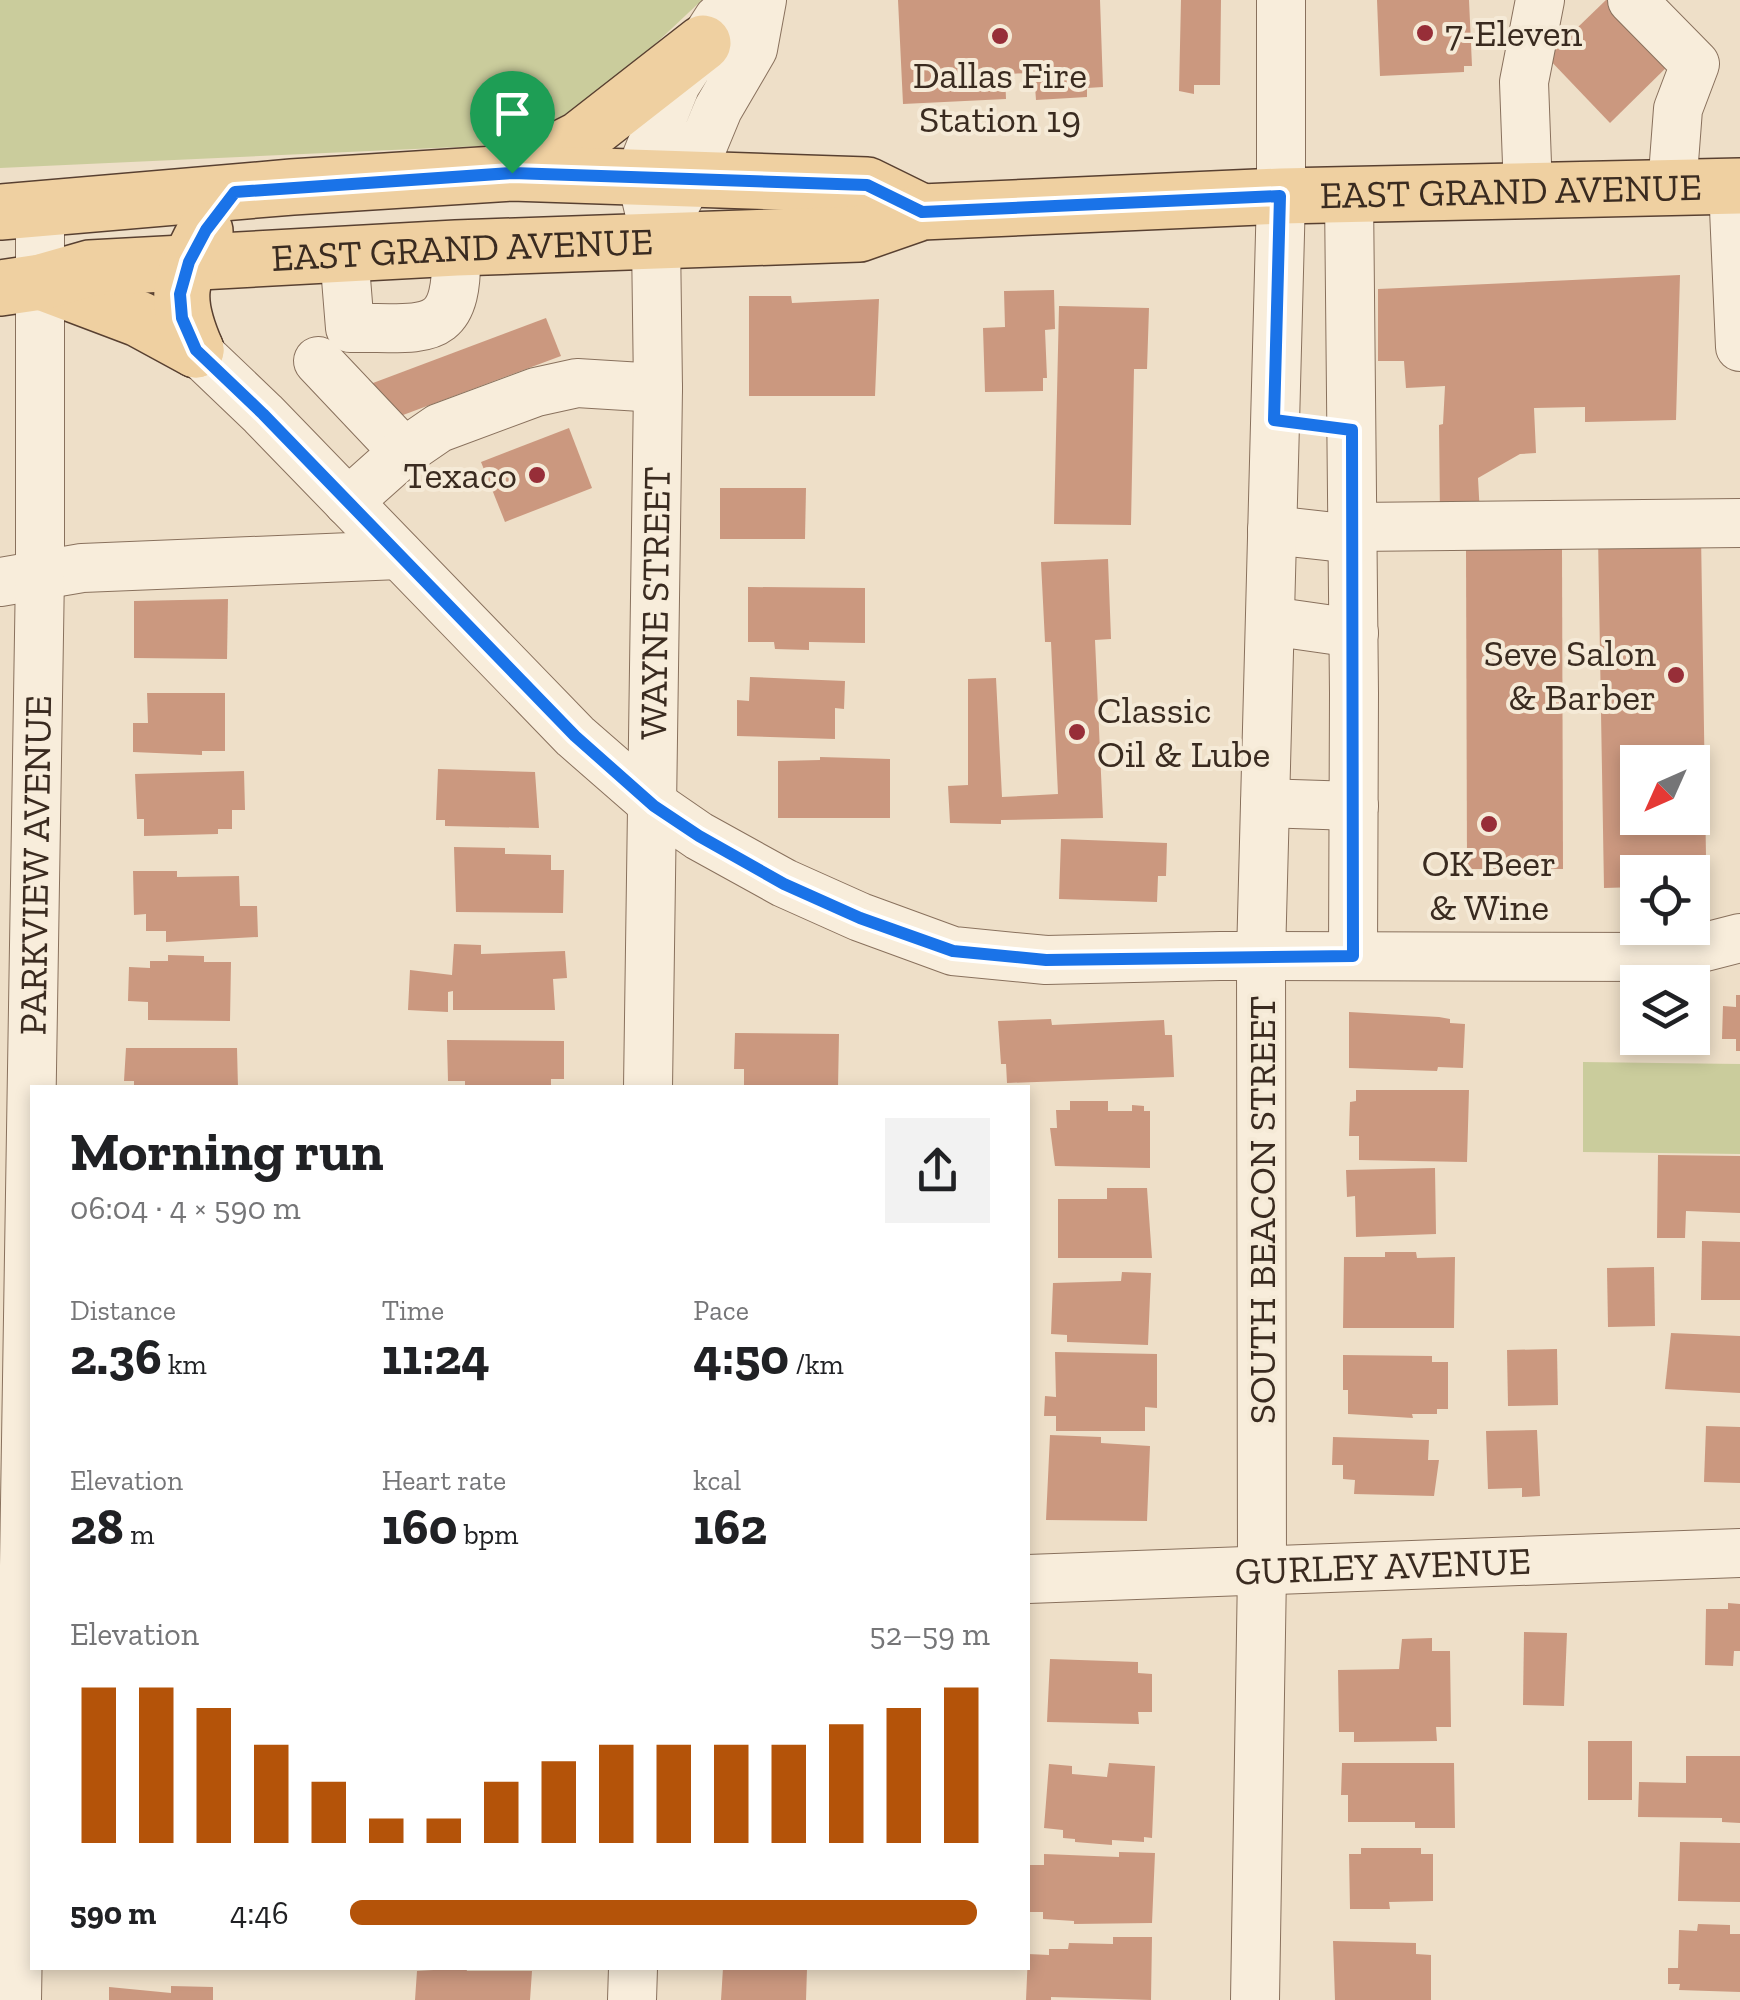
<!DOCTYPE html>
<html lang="en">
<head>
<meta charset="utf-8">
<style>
  :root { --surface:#fff; --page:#f2f2f2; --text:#202124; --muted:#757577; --accent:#b45309 }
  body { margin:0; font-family:"Zilla Slab",serif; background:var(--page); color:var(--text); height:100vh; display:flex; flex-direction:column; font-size:38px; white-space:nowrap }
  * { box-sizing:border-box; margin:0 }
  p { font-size:32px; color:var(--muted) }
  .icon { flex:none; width:55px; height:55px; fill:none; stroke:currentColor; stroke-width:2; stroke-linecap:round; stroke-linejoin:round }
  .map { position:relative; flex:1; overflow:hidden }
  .drawer { position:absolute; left:30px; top:1085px; width:1000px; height:885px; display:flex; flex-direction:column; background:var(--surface); border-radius:0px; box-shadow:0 5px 15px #0003 }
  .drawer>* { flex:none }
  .needle { width:65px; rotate:225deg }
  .tools { position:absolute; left:1620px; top:745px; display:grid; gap:20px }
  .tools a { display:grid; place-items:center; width:90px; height:90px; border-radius:0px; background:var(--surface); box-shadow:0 5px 15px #0003; font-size:50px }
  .pin { position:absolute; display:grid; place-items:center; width:85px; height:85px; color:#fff; margin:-102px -42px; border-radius:50% 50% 50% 0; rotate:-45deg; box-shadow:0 0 10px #0007 }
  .pin .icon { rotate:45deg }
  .round { display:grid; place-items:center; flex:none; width:105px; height:105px; border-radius:0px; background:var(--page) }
  .summary { display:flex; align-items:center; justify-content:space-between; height:170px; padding:0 40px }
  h1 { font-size:55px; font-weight:700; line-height:75px }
  .stats { display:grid; grid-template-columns:repeat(3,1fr); gap:15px; height:170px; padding:10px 40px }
  .stats div { display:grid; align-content:center }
  .stats b { font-size:50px; font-weight:700 }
  .stats small { font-size:28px; font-weight:400 }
  .stats p { font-size:28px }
  .chart { height:280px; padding:20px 40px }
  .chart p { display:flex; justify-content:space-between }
  .chart svg { width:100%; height:180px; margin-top:10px; stroke:var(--accent); stroke-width:6 }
  ul { padding:0 40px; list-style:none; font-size:32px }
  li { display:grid; grid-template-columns:160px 120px 1fr; align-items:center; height:75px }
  li i { height:25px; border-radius:12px; background:var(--accent) }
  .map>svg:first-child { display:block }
  .green { fill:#cacc9c }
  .building { fill:#cb987f; fill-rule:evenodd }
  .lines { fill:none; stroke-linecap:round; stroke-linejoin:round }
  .minor-casing { stroke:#89715d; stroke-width:50 }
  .major-casing { stroke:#584031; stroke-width:58 }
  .minor { stroke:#f8eddb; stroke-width:48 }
  .major { stroke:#efd0a1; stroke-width:55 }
  .route-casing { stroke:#fff; stroke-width:20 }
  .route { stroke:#1a73e8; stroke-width:12 }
  .poi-dot { fill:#972e38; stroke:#f5ead7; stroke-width:4 }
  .labels { text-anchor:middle; stroke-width:8; stroke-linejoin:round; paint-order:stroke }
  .poi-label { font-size:38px; fill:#3a2b20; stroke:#f5ead7; text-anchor:start }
  .street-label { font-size:38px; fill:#3a2b20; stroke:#f5ead7 }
</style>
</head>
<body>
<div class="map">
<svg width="1740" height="2000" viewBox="0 0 1740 2000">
  <rect width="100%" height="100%" fill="#eedfc8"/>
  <!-- green -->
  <g class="green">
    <path d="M0,0H702L571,123L526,141L480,146L0,168Z"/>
    <path d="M1583,1062L1740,1064V1154L1583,1152Z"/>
  </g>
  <!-- building -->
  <g class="building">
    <path d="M898,0H1100L1103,87L1087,88V97L1036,100L1034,73L1005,74L1006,99L903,104Z"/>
    <path d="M1181,0H1221L1220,85H1194V94L1179,91Z"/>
    <path d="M1377,0H1469L1472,66H1464V72L1380,76Z"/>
    <path d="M1606,0H1625L1679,55L1610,123L1547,57Z"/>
    <path d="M1680,275L1676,420L1585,422V407L1534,408L1536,453L1520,454L1478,478L1480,515L1440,516L1439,425L1443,424L1445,386L1406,388L1404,361H1378V289Z"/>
    <path d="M1054,290L1055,329L1045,330L1047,378H1043V391L985,392L983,328L1005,327L1004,291Z"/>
    <path d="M749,296H791L792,303L879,299L875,396H749Z"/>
    <path d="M1059,306L1149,308L1147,369H1134L1131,525L1054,524Z"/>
    <path d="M546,318L561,356L379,424L365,386Z"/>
    <path d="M569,428L592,488L505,522L481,462Z"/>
    <path d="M720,488H806L805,539H720Z"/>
    <path d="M1701,534L1706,857H1701V886H1692V872H1638V887L1604,888L1598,536ZM1638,762H1692V818H1638Z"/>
    <path d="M1466,547H1562L1563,869H1467Z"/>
    <path d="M1108,559L1111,639L1095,640L1103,818L1001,820V824L950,823L948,786L968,785V679L996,678L1002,797L1058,794L1051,642H1045L1041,562Z"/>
    <path d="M748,587L865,588V643L809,642V650L775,649L774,642H748Z"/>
    <path d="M228,599L227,659L134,658V601Z"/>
    <path d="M750,677L845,681L844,709L835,708V739L737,736V700L749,701Z"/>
    <path d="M147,693H225V751H202V755L133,752V723H148Z"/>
    <path d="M820,757L890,759V818H778V761L820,760Z"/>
    <path d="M438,769L535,772L539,828L445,826V820H436Z"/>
    <path d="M244,771L245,810H232V829H218V834L144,836V819H137L135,774Z"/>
    <path d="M1061,839L1167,843L1166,876H1158L1157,902L1059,899Z"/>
    <path d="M454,847L505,848V854L551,855V870H564L563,913L456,912Z"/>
    <path d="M133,871H177V877L239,876L240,906H257L258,937L166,942V931H146V914L134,915Z"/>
    <path d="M454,944L481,945V954L565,951L567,978L553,979L555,1010H453V991L448,992V1012L408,1010L410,970L452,975Z"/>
    <path d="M168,955L204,956V962H231L230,1021L148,1020V1002L128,1001L129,967L150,968V961H168Z"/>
    <path d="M1736,995H1740V1051H1736V1039H1722L1723,1006L1736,1007Z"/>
    <path d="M1349,1012L1439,1017L1450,1019V1023L1465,1024L1463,1068L1438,1067L1437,1071L1349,1068Z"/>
    <path d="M1051,1019L1052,1025L1164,1020L1165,1035H1172L1174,1077L1007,1083L1006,1064H1001L998,1021Z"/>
    <path d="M735,1033L839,1034L838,1088H744V1069H734Z"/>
    <path d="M447,1040L564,1041V1079H551V1088H465V1081H448Z"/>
    <path d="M126,1048H237L238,1088H134V1081H124Z"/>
    <path d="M1356,1090H1469L1467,1162L1359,1160V1136H1349L1350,1102L1356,1101Z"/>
    <path d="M1070,1101H1108V1111H1132V1105L1144,1106V1111H1150V1168L1055,1166L1050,1128H1057L1056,1110H1070Z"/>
    <path d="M1658,1155L1740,1156V1213L1686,1211L1685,1238H1657Z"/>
    <path d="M1435,1168L1436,1234L1356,1237L1355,1196L1347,1197L1346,1170Z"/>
    <path d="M1107,1188H1147L1152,1258H1058V1199H1107Z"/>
    <path d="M1702,1241L1740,1242V1300H1701Z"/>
    <path d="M1385,1252H1416L1417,1258L1455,1257L1454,1328H1343L1344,1257H1385Z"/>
    <path d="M1654,1267L1655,1326L1608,1327L1607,1268Z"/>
    <path d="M1122,1272L1151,1273L1148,1345L1067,1342V1335L1051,1334L1053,1283L1121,1281Z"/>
    <path d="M1671,1333L1740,1336V1393L1665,1389Z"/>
    <path d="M1557,1349L1558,1405L1508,1406L1507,1350Z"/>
    <path d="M1055,1352L1157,1354V1408L1145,1407V1431H1056V1416H1044L1045,1396L1056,1397Z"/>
    <path d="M1343,1355L1432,1356V1362H1448V1409H1437V1414H1412L1413,1418L1348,1414V1390H1343Z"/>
    <path d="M1706,1426L1740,1427V1483L1704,1482Z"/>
    <path d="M1537,1430L1540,1496L1522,1497V1488L1488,1489L1486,1431Z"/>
    <path d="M1050,1435L1101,1437V1443L1150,1446L1147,1521L1046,1520Z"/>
    <path d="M1333,1437L1429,1440L1428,1460H1439L1434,1496L1354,1494L1355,1480L1343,1479V1465H1332Z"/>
    <path d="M1728,1603L1740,1604V1651H1734L1733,1666L1705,1665L1706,1609H1728Z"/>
    <path d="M1524,1632L1567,1633L1564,1706L1523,1705Z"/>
    <path d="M1432,1638V1651H1450L1451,1727H1436L1437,1741L1354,1742V1732H1339L1338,1670L1399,1669L1402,1639Z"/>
    <path d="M1050,1659L1138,1662V1673L1152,1674V1712H1138L1139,1724L1047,1722Z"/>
    <rect x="1588" y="1741" width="44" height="59"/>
    <path d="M1686,1756H1740V1823L1722,1822V1818L1638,1817L1639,1782L1686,1783Z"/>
    <path d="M1109,1763L1155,1766L1152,1838L1144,1837V1842L1112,1840V1845L1075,1842V1839L1063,1838V1830L1044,1828L1049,1764L1072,1766V1774L1107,1777Z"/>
    <path d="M1342,1763H1454L1455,1828H1415V1822H1348V1795H1341Z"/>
    <path d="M1680,1842L1740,1843V1902L1678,1901Z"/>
    <path d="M1361,1848H1421V1854H1433V1901L1389,1902L1390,1909H1350L1349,1854H1361Z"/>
    <path d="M1119,1852L1155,1853L1152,1923L1074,1924V1921L1043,1919V1912H1028L1030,1865H1044V1854L1119,1857Z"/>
    <path d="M1698,1924L1730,1925V1934H1740V1992L1679,1990L1680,1984H1668V1968H1678L1679,1930L1697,1931Z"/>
    <path d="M1113,1937H1152L1151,2000L1051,1997V2000H1026L1028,1954L1049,1955V1949H1068L1069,1943L1113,1944Z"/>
    <path d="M1333,1941L1416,1943V1954L1431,1955V2000H1335Z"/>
    <path d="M466,1968L467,1971H532L530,2000H415L417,1971Z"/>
    <path d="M723,1968H807L806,2000H721Z"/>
    <path d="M171,1986L213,1987V2000H109V1987L171,1993Z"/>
  </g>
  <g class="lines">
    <defs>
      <g id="minor">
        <path d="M752,0L718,19L676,84L647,156L641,177L656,240L689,179L718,109L753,49L762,0"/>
        <path d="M1632,0L1695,64L1678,109L1672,188"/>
        <path d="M1733,186L1740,347"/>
        <path d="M1528,191L1524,82L1540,0"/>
        <path d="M1349,195L1354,693L1353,956"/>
        <path d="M344,254L350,328C427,327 459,341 456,248"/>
        <path d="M196,350L263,414L575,736L654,805L699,836L784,883L860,917L953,951L1046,960L1220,956L1666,957L1740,938"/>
        <path d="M318,361L404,452"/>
        <path d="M348,502L404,452L439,428L536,392L577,383L658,388"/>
        <path d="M1353,527L1740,523"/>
        <path d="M1272,530L1353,539"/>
        <path d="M0,582L82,568L399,555"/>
        <path d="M1270,621L1354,633"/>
        <path d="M1265,803L1354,806"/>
        <path id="s1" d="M648,1088L658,388L656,240"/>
        <path id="s2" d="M1028,1579L1740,1553"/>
        <path id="s3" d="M17,2000L40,573V208"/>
        <path d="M632,2000L633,1968"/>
        <path d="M1255,2000L1262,1572L1261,956L1281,196V0"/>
      </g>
      <g id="major">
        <path d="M517,171L580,139L703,43"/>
        <path d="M0,212L292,187L512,173L867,185L922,212"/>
        <path d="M41,282L139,319L196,350"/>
        <path id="s4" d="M0,288L41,282L90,268L456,248L859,234L922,212L1281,196L1740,186"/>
        <path d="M196,350C173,297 179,281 205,231"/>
      </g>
    </defs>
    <!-- minor casing -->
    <use href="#minor" class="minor-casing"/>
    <!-- major casing -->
    <use href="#major" class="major-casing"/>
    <!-- minor -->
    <use href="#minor" class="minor"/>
    <!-- major -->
    <use href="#major" class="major"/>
  </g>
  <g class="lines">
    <defs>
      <path id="route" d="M512,173L867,185L922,212L1280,196L1274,420L1352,430L1353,956L1046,960L953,951L860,918L784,884L699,836L654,806L575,736L263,414L196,350L182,318L180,294L189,262L206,230L235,192Z"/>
    </defs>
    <!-- route casing -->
    <use href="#route" class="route-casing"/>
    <!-- route -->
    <use href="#route" class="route"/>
  </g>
  <!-- markers -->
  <g class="poi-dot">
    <circle cx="1425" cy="33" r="10"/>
    <circle cx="1000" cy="36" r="10"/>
    <circle cx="537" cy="475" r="10"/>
    <circle cx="1676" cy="675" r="10"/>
    <circle cx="1077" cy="732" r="10"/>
    <circle cx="1489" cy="824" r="10"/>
  </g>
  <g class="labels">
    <!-- poi labels -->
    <g class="poi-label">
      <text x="1445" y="46">7-Eleven</text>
      <text x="1000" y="88" text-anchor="middle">Dallas Fire<tspan x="1000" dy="44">Station 19</tspan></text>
      <text x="517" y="488" text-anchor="end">Texaco</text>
      <text x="1656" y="666" text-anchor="end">Seve Salon<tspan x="1656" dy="44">&amp; Barber</tspan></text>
      <text x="1097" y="723">Classic<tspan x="1097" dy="44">Oil &amp; Lube</tspan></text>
      <text x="1489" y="876" text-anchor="middle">OK Beer<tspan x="1489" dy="44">&amp; Wine</tspan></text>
    </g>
    <!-- street labels -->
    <g class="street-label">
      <text dy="13" stroke="none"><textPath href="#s4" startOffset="1518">EAST GRAND AVENUE</textPath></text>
      <text dy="13" stroke="none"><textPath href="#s4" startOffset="465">EAST GRAND AVENUE</textPath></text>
      <text dy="13" stroke="none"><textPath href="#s1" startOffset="485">WAYNE STREET</textPath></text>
      <text dy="13" stroke="none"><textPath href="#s3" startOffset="1135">PARKVIEW AVENUE</textPath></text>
      <text transform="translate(1262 1210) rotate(-90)" y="13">SOUTH BEACON STREET</text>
      <text dy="13" stroke="none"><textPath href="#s2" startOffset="355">GURLEY AVENUE</textPath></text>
    </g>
  </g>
</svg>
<div class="tools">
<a><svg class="needle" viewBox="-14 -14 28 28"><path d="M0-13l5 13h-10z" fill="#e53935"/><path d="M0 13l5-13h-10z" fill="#757577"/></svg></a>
<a><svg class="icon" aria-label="locate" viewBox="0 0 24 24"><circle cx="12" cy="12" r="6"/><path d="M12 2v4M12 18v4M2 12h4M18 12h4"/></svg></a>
<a><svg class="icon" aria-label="layers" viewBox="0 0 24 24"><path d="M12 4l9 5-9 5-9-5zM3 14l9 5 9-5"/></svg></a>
</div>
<div class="pin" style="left:512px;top:173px;background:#1e9e55"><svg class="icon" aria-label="arrive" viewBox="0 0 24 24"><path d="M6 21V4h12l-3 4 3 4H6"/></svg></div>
<section class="drawer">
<div class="summary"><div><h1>Morning run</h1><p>06:04 · 4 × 590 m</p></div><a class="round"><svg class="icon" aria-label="share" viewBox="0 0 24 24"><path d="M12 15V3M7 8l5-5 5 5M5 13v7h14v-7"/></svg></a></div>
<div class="stats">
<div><p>Distance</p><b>2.36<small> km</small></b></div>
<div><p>Time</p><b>11:24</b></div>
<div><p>Pace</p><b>4:50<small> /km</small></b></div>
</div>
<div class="stats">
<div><p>Elevation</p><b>28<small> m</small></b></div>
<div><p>Heart rate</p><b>160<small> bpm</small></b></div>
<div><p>kcal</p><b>162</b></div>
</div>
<div class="chart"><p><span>Elevation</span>52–59 m</p>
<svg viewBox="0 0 160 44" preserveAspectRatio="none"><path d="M5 44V6M15 44V6M25 44V11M35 44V20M45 44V29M55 44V38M65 44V38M75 44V29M85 44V24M95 44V20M105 44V20M115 44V20M125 44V20M135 44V15M145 44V11M155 44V6"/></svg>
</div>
<ul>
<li><b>590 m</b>4:46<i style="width:98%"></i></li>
</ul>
</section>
</div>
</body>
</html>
